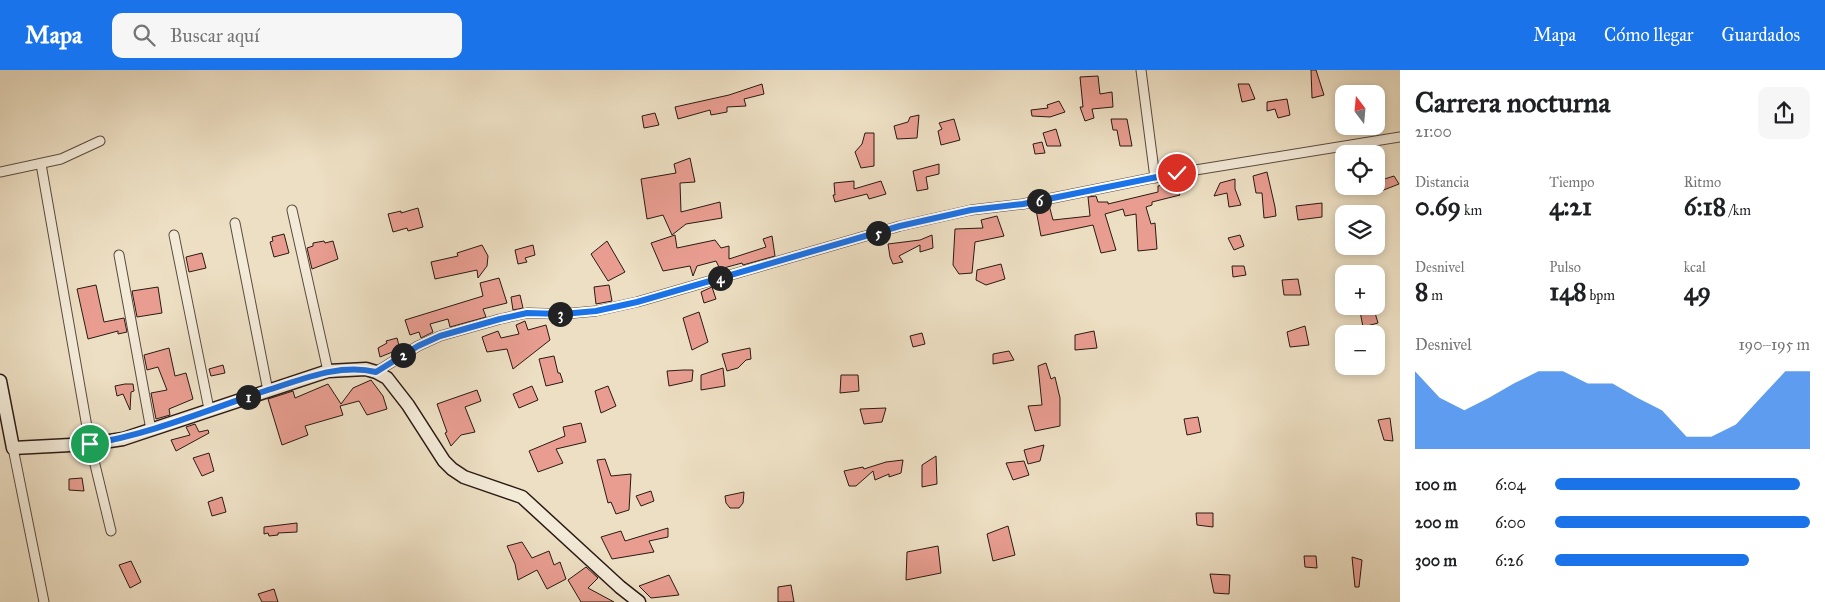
<!DOCTYPE html>
<html lang="es">
<head>
<meta charset="utf-8">
<style>
  :root { --surface:#fff; --page:#f6f6f6; --text:#202124; --muted:#757577; --accent:#1a73e8 }
  body { margin:0; font-family:"IM FELL Great Primer",serif; background:var(--page); color:var(--text); height:100vh; display:flex; flex-direction:column; font-size:19px; white-space:nowrap }
  * { box-sizing:border-box; margin:0 }
  p { font-size:16px; color:var(--muted) }
  .icon { flex:none; width:28px; height:28px; fill:none; stroke:currentColor; stroke-width:2; stroke-linecap:round; stroke-linejoin:round }
  .map { position:relative; flex:1; overflow:hidden }
  .drawer { display:flex; flex-direction:column; background:var(--surface); width:425px }
  .drawer>* { flex:none }
  .needle { width:32px; rotate:344deg }
  .fabs { position:absolute; left:1335px; top:15px; display:grid; gap:10px }
  .fabs a { display:grid; place-items:center; width:50px; height:50px; border-radius:10px; background:var(--surface); box-shadow:0 2px 8px #0003; font-size:25px }
  .pin { position:absolute; display:grid; place-items:center; width:42px; height:42px; color:#fff; margin:-21px; border:2px solid #fff; border-radius:50%; box-shadow:0 1px 5px #0007 }
  .km { position:absolute; width:25px; height:25px; margin:-12px; border-radius:50%; background:#222; color:#fff; font-size:14px; line-height:25px; text-align:center }
  .round { display:grid; place-items:center; flex:none; width:52px; height:52px; border-radius:10px; background:var(--page) }
  .overview { display:flex; align-items:center; justify-content:space-between; height:85px; padding:0 15px }
  h1 { font-size:28px; font-weight:700; line-height:38px }
  .figures { display:grid; grid-template-columns:repeat(3,1fr); gap:8px; height:85px; padding:5px 15px }
  .figures div { display:grid; align-content:center }
  .figures b { font-size:25px; font-weight:700 }
  .figures small { font-size:14px; font-weight:400 }
  .figures p { font-size:14px }
  .chart { height:140px; padding:10px 15px }
  .chart p { display:flex; justify-content:space-between }
  .chart svg { width:100%; height:90px; margin-top:5px; fill:var(--accent); opacity:.7 }
  ul { padding:0 15px; list-style:none; font-size:16px }
  li { display:grid; grid-template-columns:80px 60px 1fr; align-items:center; height:38px }
  li i { height:12px; border-radius:6px; background:var(--accent) }
  header { display:flex; align-items:center; gap:30px; box-sizing:border-box; height:70px; padding:0 25px; background:var(--accent); color:#fff }
  header strong { font-size:24px }
  nav { display:flex; gap:28px; margin-inline-start:auto; font-size:18px }
  .search { width:350px; height:45px; background:var(--page); display:flex; align-items:center; gap:12px; box-sizing:border-box; padding:0 18px; border-radius:10px; color:var(--muted); font-size:19px }
  main { display:flex; flex:1; min-height:0 }
  .map>svg:first-child { display:block }
  .building { fill:#e89d90; stroke:#2a1a13 }
  .lines { fill:none; stroke-linecap:round; stroke-linejoin:round }
  .street-casing { stroke:#5b4b3f; stroke-width:11 }
  .secondary-casing { stroke:#2a1a13; stroke-width:15 }
  .street { stroke:#f3ead8; stroke-width:9 }
  .secondary { stroke:#f3ead8; stroke-width:12 }
  .route-casing { stroke:#fff; stroke-width:10 }
  .route { stroke:#1a73e8; stroke-width:6 }
</style>
</head>
<body>
<header>
<strong>Mapa</strong>
<div class="search"><svg class="icon" aria-label="search" viewBox="0 0 24 24"><circle cx="10" cy="10" r="6"/><path d="M15 15l6 6"/></svg>Buscar aquí</div>
<nav><a>Mapa</a><a>Cómo llegar</a><a>Guardados</a></nav>
</header>
<main>
<div class="map">
<svg width="1400" height="532" viewBox="0 0 1400 532">
  <rect width="100%" height="100%" fill="#eddfc3"/>
  <filter id="stains"><feTurbulence type="fractalNoise" baseFrequency=".004" numOctaves="4"/><feColorMatrix values="0 0 0 0 .2 0 0 0 0 .09 0 0 0 0 .02 0 0 0 .5 -.17"/></filter>
  <radialGradient id="worn" r=".72"><stop offset=".6" stop-color="#630" stop-opacity="0"/><stop offset="1" stop-color="#630" stop-opacity=".3"/></radialGradient>
  <!-- building -->
  <g class="building">
    <path d="M1311,0H1316L1324,25L1312,28Z"/>
    <path d="M1098,6L1100,24L1112,22L1113,37L1092,39L1094,48L1085,51L1080,37H1083L1080,7Z"/>
    <path d="M762,14L764,24L744,29L746,36L727,37V42L711,45L710,40L678,49L675,37L729,25Z"/>
    <path d="M1238,14H1249L1255,29L1242,32Z"/>
    <path d="M1287,29L1290,45L1278,48L1275,39L1267,41V32Z"/>
    <path d="M1059,31L1065,42L1050,47L1032,46L1031,40L1048,38L1047,35Z"/>
    <path d="M655,43L659,55L644,58L642,46Z"/>
    <path d="M919,45L917,68L897,69L894,56L908,52L910,47Z"/>
    <path d="M954,49L960,70L941,75L938,61L942,59L939,53Z"/>
    <path d="M1111,49H1127L1132,76H1120L1117,60H1113Z"/>
    <path d="M1056,59L1061,76H1047L1043,63Z"/>
    <path d="M865,63H874V96L861,98L855,82L862,74Z"/>
    <path d="M1042,72L1045,83L1035,84L1033,74Z"/>
    <path d="M690,88L695,112L680,113L681,142L720,132L722,148L686,154L672,165L663,145L647,149L641,109L676,103L674,94Z"/>
    <path d="M939,94V104L926,107L928,119L917,121L913,101Z"/>
    <path d="M1267,102L1275,137L1276,146L1264,148L1262,123H1256L1253,106Z"/>
    <path d="M1394,106L1399,114L1381,121L1378,111Z"/>
    <path d="M1235,109V119L1241,135L1229,137L1227,123L1214,126L1220,113Z"/>
    <path d="M854,111V119L881,111L886,124L869,129L867,124L835,132L833,125H835L834,113Z"/>
    <path d="M1175,112L1180,125L1152,132V135L1146,137L1151,154L1155,153L1157,179L1138,181L1136,144L1125,146L1123,139L1105,144L1116,180L1101,183L1093,155L1041,166L1036,140L1041,137L1049,135L1053,150L1090,146L1088,127L1096,126L1098,132H1108V134L1158,122V116Z"/>
    <path d="M1322,133V147L1298,150L1296,136Z"/>
    <path d="M418,138L423,157L408,161L407,158L393,162L388,144L401,141V143Z"/>
    <path d="M997,146L1004,166L975,172L972,203L959,204L953,195L955,159L983,158L981,150Z"/>
    <path d="M284,164L289,183L274,187L270,172L273,171L272,167Z"/>
    <path d="M675,165L677,178L715,170L721,178L729,176V189L766,177L763,169L772,166L775,186L743,195L742,193L720,199L716,191L697,196L693,206L690,196L663,201L651,173Z"/>
    <path d="M932,165L933,178L920,182V175L899,186L903,192L893,194L890,187L888,174L920,170Z"/>
    <path d="M1240,165L1244,176L1234,180L1228,168Z"/>
    <path d="M324,171L325,173L333,171L338,189L312,199L307,178L313,176V173Z"/>
    <path d="M607,171L625,202L608,211L591,184Z"/>
    <path d="M482,175L488,186L487,196L478,208L477,200L435,209L431,192L458,186L457,183Z"/>
    <path d="M533,175L535,185L525,188L527,192L518,194L515,180Z"/>
    <path d="M202,183L206,198L189,202L186,187Z"/>
    <path d="M1001,194L1005,209L986,215L976,210L977,200Z"/>
    <path d="M1232,196H1244L1246,205L1233,207Z"/>
    <path d="M499,208L507,233L483,239L486,247L450,257L448,249L430,254L433,262L421,268L419,262L410,265L405,250L483,226L480,213Z"/>
    <path d="M1298,209L1301,225H1284L1282,210Z"/>
    <path d="M96,215L104,252L124,248L127,262L118,264V261L88,269L77,219Z"/>
    <path d="M609,215L612,231L596,234L594,217Z"/>
    <path d="M158,217L162,243L137,247L132,221Z"/>
    <path d="M712,217L716,229L704,233L701,222Z"/>
    <path d="M520,225L523,238L513,240L511,227Z"/>
    <path d="M1359,236H1373L1378,253L1363,257Z"/>
    <path d="M699,242L708,272L692,280L683,248Z"/>
    <path d="M525,251L528,260L546,255L550,270L513,299L507,279L487,282L482,267L498,261L501,268L519,264L516,255Z"/>
    <path d="M1305,256L1309,275L1290,277L1287,262Z"/>
    <path d="M1094,261L1097,278L1075,280V265Z"/>
    <path d="M922,263L925,274L913,277L910,266Z"/>
    <path d="M397,268L400,279L380,287L378,278L387,273L386,271Z"/>
    <path d="M169,278L175,306L186,303L193,329L169,339L170,345L156,349L151,323L167,320L158,297L147,300L144,285Z"/>
    <path d="M750,278L751,289L746,290L738,298L727,301L722,284Z"/>
    <path d="M1009,281L1014,290L993,294V284Z"/>
    <path d="M554,286L558,303H560L563,312L546,316L539,289Z"/>
    <path d="M1046,293L1051,309L1055,307L1060,328V356L1035,361L1028,336L1042,335L1038,296Z"/>
    <path d="M223,295L225,303L211,306L209,299Z"/>
    <path d="M723,298L725,316L701,320V305Z"/>
    <path d="M683,300H693L692,311L669,316L667,301Z"/>
    <path d="M841,305H858L859,321L840,323Z"/>
    <path d="M371,310L383,326L387,339L367,345L359,331L340,336L343,345L305,356L308,365L282,375L268,329L293,321L295,328L328,314L341,334L353,318Z"/>
    <path d="M125,314H133L134,321L131,322L130,340L123,324L117,326L115,316Z"/>
    <path d="M532,316L538,330L519,338L513,324Z"/>
    <path d="M608,316L616,336L601,343L595,321Z"/>
    <path d="M477,320L481,331L465,337L475,362L461,365L451,376L445,363L447,362L437,334Z"/>
    <path d="M886,338L882,352L864,354L860,339Z"/>
    <path d="M1198,347L1201,362L1187,365L1184,349Z"/>
    <path d="M1390,348L1393,371L1384,370L1378,350Z"/>
    <path d="M581,353L586,372L556,379L563,393L538,402L529,381L565,366L563,357Z"/>
    <path d="M195,354L199,362L208,360L209,363L176,381L171,370L190,365L186,357Z"/>
    <path d="M1044,375L1040,391L1028,394L1024,380Z"/>
    <path d="M209,383L214,401L202,406L193,388Z"/>
    <path d="M936,386L937,414L922,417V395Z"/>
    <path d="M605,389L611,406L631,404L629,440L616,444L611,432L608,433L597,390Z"/>
    <path d="M903,390L901,403L889,407V404L875,410L873,401L856,416H849L844,401L863,397L864,399L886,392Z"/>
    <path d="M1024,391L1029,405L1013,410L1006,393Z"/>
    <path d="M82,408L84,421L69,420V409Z"/>
    <path d="M651,421L654,431L641,436L636,426Z"/>
    <path d="M744,422L743,433L739,438H730L726,433L725,426Z"/>
    <path d="M222,427L226,442L212,446L208,432Z"/>
    <path d="M1196,443H1213V457L1197,455Z"/>
    <path d="M297,453V462L278,463V465L269,466L268,463L264,464V457Z"/>
    <path d="M1008,456L1015,485L993,491L987,464Z"/>
    <path d="M668,458V467L649,471L654,482L612,489L601,467L621,461L625,471Z"/>
    <path d="M522,472L532,488L549,481L554,495L560,492L566,509L547,519L537,500L518,510L515,494L507,476Z"/>
    <path d="M938,476L941,503L906,510L907,482Z"/>
    <path d="M1304,486H1316L1317,498L1305,497Z"/>
    <path d="M1352,487L1362,490L1359,517H1355Z"/>
    <path d="M131,491L141,512L130,518L119,495Z"/>
    <path d="M586,497L598,508L588,518L614,532H581L568,510Z"/>
    <path d="M1210,504L1230,505L1229,524L1214,523Z"/>
    <path d="M669,505L679,525L651,528L639,516Z"/>
    <path d="M791,515L794,532H778V517Z"/>
    <path d="M274,519L278,532H262L258,524Z"/>
  </g>
  <g class="lines">
    <defs>
      <g id="street">
        <path d="M1141,0L1155,108"/>
        <path d="M41,94L90,374L111,461"/>
        <path d="M0,102L61,89L100,71"/>
        <path d="M292,140L328,301"/>
        <path d="M235,153L268,321"/>
        <path d="M174,165L209,339"/>
        <path d="M119,185L151,360"/>
        <path d="M376,302L418,276L440,266L500,249L527,243L563,244L596,241L637,232L900,156L971,140L1023,134L1177,103L1400,67"/>
        <path d="M13,378L44,532"/>
      </g>
      <path id="secondary" d="M0,311L13,378L90,374L123,369L328,301L366,299L376,302L387,308L408,335L444,391L452,399L464,407L522,427L620,517L639,532"/>
    </defs>
    <!-- street casing -->
    <use href="#street" class="street-casing"/>
    <!-- secondary casing -->
    <use href="#secondary" class="secondary-casing"/>
    <!-- street -->
    <use href="#street" class="street"/>
    <!-- secondary -->
    <use href="#secondary" class="secondary"/>
  </g>
  <g class="lines">
    <defs>
      <path id="route" d="M90,374C151,364 207,340 265,321C301,310 338,293 376,302L418,276L440,266L500,249L527,243L563,244L596,241L637,232L900,156L971,140L1023,134L1177,103"/>
    </defs>
    <!-- route casing -->
    <use href="#route" class="route-casing"/>
    <!-- route -->
    <use href="#route" class="route"/>
  </g>
  <rect width="100%" height="100%" filter="url(#stains)"/>
  <rect width="100%" height="100%" fill="url(#worn)"/>
</svg>
<div class="fabs">
<a><svg class="needle" viewBox="-14 -14 28 28"><path d="M0-13l5 13h-10z" fill="#e53935"/><path d="M0 13l5-13h-10z" fill="#757577"/></svg></a>
<a><svg class="icon" aria-label="locate" viewBox="0 0 24 24"><circle cx="12" cy="12" r="6"/><path d="M12 2v4M12 18v4M2 12h4M18 12h4"/></svg></a>
<a><svg class="icon" aria-label="layers" viewBox="0 0 24 24"><path d="M12 4l9 5-9 5-9-5zM3 14l9 5 9-5"/></svg></a>
<a>+</a>
<a>−</a>
</div>
<div class="pin" style="left:90px;top:374px;background:#1e9e55"><svg class="icon" aria-label="arrive" viewBox="0 0 24 24"><path d="M6 21V4h12l-3 4 3 4H6"/></svg></div>
<div class="pin" style="left:1177px;top:103px;background:#d93025"><svg class="icon" aria-label="check" viewBox="0 0 24 24"><path d="M5 12l5 5 9-10"/></svg></div>
<b class="km" style="left:248px;top:327px">1</b>
<b class="km" style="left:403px;top:285px">2</b>
<b class="km" style="left:560px;top:244px">3</b>
<b class="km" style="left:720px;top:208px">4</b>
<b class="km" style="left:878px;top:163px">5</b>
<b class="km" style="left:1039px;top:131px">6</b>
</div>
<section class="drawer">
<div class="overview"><div><h1>Carrera nocturna</h1><p>21:00</p></div><a class="round"><svg class="icon" aria-label="share" viewBox="0 0 24 24"><path d="M12 15V3M7 8l5-5 5 5M5 13v7h14v-7"/></svg></a></div>
<div class="figures">
<div><p>Distancia</p><b>0.69<small> km</small></b></div>
<div><p>Tiempo</p><b>4:21</b></div>
<div><p>Ritmo</p><b>6:18<small> /km</small></b></div>
</div>
<div class="figures">
<div><p>Desnivel</p><b>8<small> m</small></b></div>
<div><p>Pulso</p><b>148<small> bpm</small></b></div>
<div><p>kcal</p><b>49</b></div>
</div>
<div class="chart"><p><span>Desnivel</span>190–195 m</p>
<svg viewBox="0 0 160 44" preserveAspectRatio="none"><path d="M0 44V6L10 19L20 25L30 19L40 12L50 6L60 6L70 12L80 12L90 19L100 25L110 38L120 38L130 32L140 19L150 6L160 6V44z"/></svg>
</div>
<ul>
<li><b>100 m</b>6:04<i style="width:96%"></i></li>
<li><b>200 m</b>6:00<i style="width:100%"></i></li>
<li><b>300 m</b>6:26<i style="width:76%"></i></li>
</ul>
</section>
</main>
</body>
</html>
